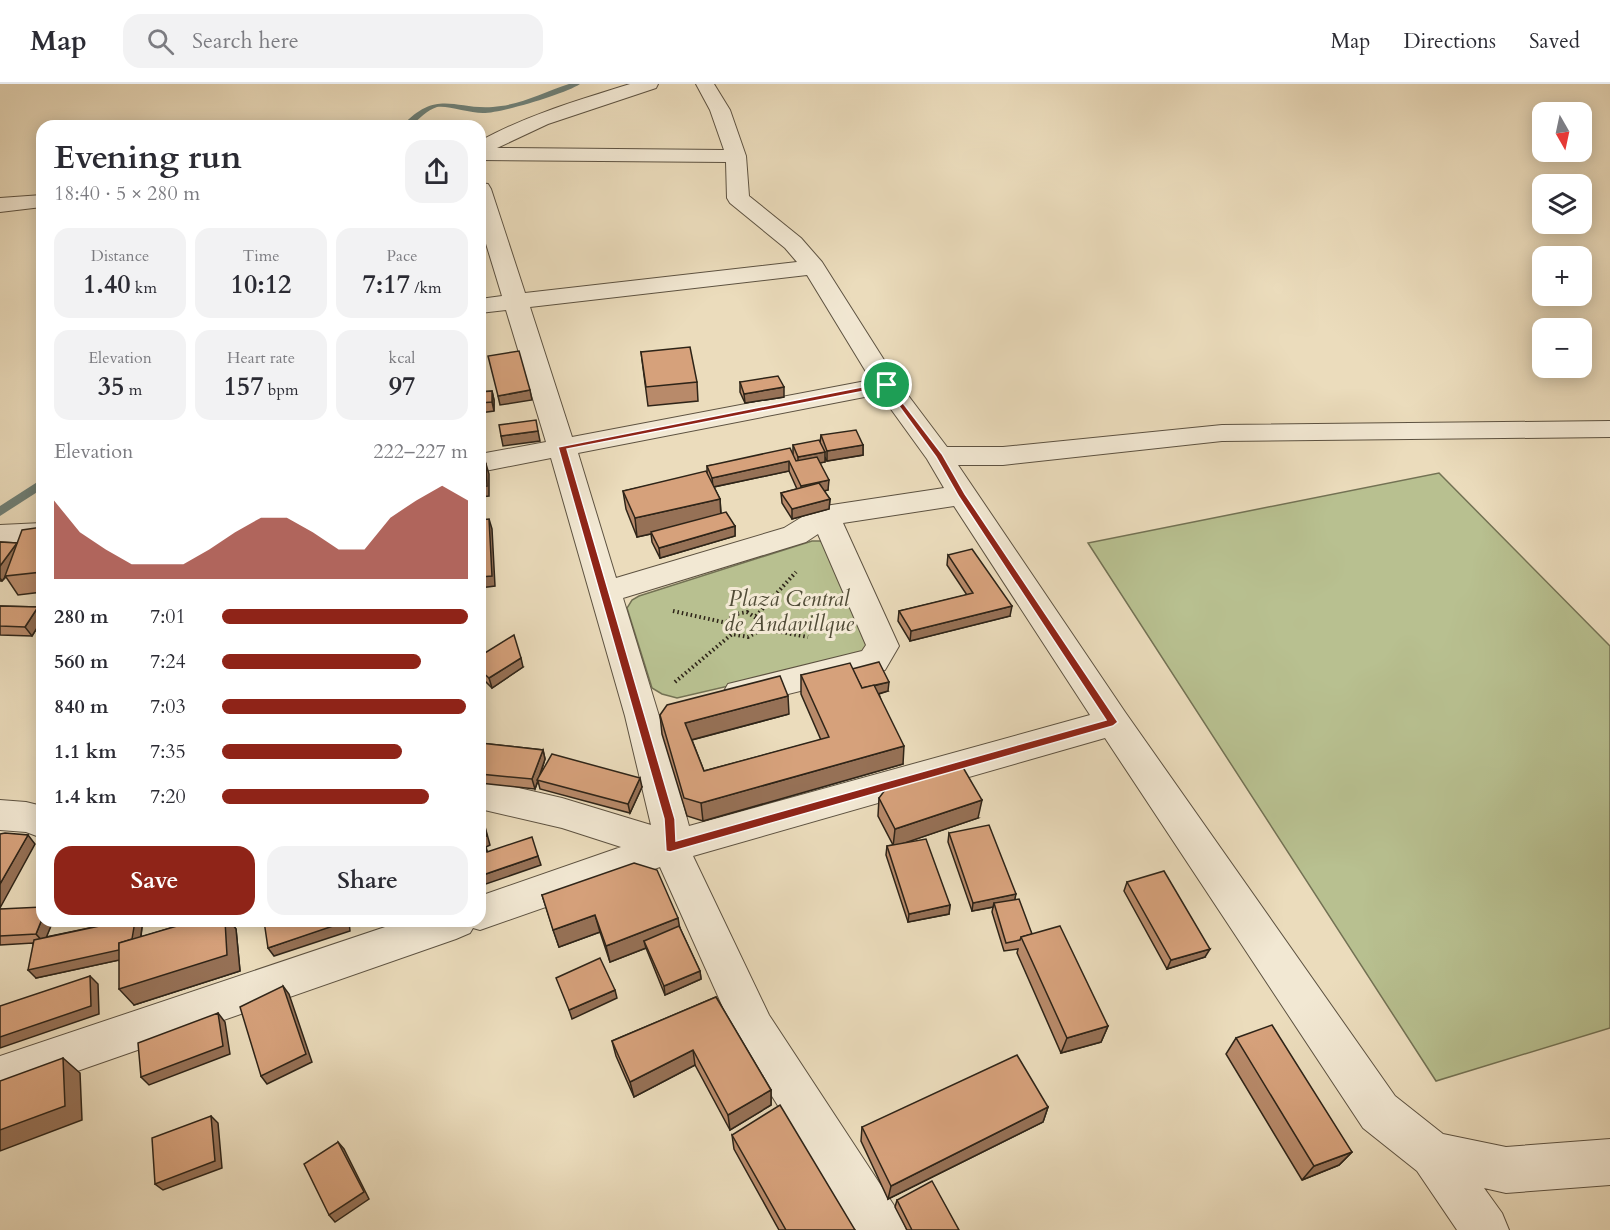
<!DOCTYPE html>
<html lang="en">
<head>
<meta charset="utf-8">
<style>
  :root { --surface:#fff; --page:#f2f2f3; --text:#2b2b33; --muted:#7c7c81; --line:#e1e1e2; --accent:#8f2418 }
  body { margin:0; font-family:Cardo,serif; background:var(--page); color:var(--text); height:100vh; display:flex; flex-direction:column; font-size:22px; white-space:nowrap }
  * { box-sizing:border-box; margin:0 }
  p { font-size:20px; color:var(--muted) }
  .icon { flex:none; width:33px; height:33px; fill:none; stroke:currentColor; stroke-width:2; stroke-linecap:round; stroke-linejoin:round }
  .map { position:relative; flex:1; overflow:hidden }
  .side { position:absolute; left:36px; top:36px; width:450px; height:807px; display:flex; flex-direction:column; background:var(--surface); border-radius:18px; box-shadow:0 3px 15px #0003 }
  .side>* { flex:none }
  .needle { width:39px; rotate:171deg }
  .fabs { position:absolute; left:1532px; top:18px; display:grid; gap:12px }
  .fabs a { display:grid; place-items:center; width:60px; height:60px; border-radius:12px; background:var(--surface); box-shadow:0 3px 15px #0003; font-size:30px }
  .pin { position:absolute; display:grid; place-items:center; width:51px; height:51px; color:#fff; margin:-26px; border:3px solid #fff; border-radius:50%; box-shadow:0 2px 6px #0007 }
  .round { display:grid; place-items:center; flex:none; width:63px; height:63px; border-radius:18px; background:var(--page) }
  .summary { display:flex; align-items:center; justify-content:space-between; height:102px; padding:0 18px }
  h1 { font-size:33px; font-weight:600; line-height:45px }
  .metrics { display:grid; grid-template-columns:repeat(3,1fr); gap:9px; height:102px; padding:6px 18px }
  .metrics div { display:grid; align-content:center; border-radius:15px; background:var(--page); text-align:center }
  .metrics b { font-size:26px; font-weight:600 }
  .metrics small { font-size:16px; font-weight:400 }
  .metrics p { font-size:16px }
  .chart { height:168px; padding:12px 18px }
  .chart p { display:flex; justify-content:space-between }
  .chart svg { width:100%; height:108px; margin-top:6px; fill:var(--accent); opacity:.7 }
  .cta { display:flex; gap:12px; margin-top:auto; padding:12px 18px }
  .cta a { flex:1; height:69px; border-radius:18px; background:var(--accent); color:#fff; font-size:24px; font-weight:600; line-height:69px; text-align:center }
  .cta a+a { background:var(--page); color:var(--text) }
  ul { padding:0 18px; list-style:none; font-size:20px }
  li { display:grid; grid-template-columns:96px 72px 1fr; align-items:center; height:45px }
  li i { height:15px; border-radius:8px; background:var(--accent) }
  header { display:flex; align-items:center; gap:36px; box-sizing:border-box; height:84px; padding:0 30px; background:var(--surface); border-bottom:2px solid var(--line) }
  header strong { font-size:28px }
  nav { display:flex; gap:33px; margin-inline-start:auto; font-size:21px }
  .search { width:420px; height:54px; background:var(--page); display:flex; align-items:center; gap:15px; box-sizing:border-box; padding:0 21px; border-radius:18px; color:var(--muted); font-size:22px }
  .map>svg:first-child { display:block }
  .green { fill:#b8c090; stroke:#737254; stroke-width:1.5 }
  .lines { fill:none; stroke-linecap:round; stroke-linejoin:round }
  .stream { fill:#6e7f76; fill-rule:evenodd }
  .street-casing { stroke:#5d5241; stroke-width:2 }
  .path { stroke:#2e2418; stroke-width:4; stroke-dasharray:1.5 3; stroke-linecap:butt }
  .street { fill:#f2e8d3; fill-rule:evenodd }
  .wall { fill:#b88a6a; stroke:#2e2418; stroke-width:1.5 }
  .shaded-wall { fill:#967156; stroke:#2e2418; stroke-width:1.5 }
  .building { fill:#d6a17b; stroke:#2e2418; stroke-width:1.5 }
  .route { fill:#8f2418; stroke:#fff; stroke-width:1.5; fill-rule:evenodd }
  .labels { text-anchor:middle; stroke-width:6; stroke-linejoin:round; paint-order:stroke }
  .park-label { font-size:22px; font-style:italic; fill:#504b36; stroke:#f2e8d3 }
</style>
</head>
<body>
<header>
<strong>Map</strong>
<div class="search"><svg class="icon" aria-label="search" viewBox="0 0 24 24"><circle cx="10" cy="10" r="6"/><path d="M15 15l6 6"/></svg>Search here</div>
<nav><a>Map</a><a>Directions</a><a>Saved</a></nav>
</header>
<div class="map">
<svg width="1610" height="1146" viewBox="0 0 1610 1146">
  <rect width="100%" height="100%" fill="#ebdcbc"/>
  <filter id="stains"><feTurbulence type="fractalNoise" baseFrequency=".00333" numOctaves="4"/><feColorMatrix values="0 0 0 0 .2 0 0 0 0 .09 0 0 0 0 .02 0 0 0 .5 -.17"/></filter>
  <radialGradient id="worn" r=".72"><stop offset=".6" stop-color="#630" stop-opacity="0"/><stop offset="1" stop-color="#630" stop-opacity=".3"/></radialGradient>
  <!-- green -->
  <g class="green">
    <path d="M1439,389L1610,562V944L1436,997L1088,459Z"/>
    <path d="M812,457H820L826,460L869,554L867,564L858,572L677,614L662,610L652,604L627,524L632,516L639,512Z"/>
  </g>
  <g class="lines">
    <!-- stream -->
    <g class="stream">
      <path d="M569,0H580C565,10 501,29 483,29C469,29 447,21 437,23C427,26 419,35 411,42H402C439,2 457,29 501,22C524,19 547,7 569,0Z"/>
      <path d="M42,395V405L0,432V422Z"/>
    </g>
    <defs>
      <g id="street">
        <path d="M630,0H658L656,4L548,40L497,64L724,66L710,26L696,0H714L730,26L746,72L749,112L801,154L822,178L898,298L947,363H1003L1222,341L1610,337V353L1222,357L1003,381H958L1125,628L1395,1012L1443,1050L1506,1063L1610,1055V1101L1506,1109L1484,1104L1502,1129L1509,1146H1457L1417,1087L1363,1044L1105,654L693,772L769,931L899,1129L906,1146H855L739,959L660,783L480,846L473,844L470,849L456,855L0,1014V972L403,837H480V812L621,763L562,744L480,725V695L562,714L651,741L625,632L551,374L480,388V370L546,358L506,226L480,229V215L502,212L480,140V99L488,100L491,105L525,209L797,178L785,164L730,119L727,114L726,78L480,76V57C527,31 579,16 630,0ZM807,191L871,296L572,353L530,223ZM880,310L927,375L944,404L825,422L815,425L784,444L616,494L578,369ZM954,422L1090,631L689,742L659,632L623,514L806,458L818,450L866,561L862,567L728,600L723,609L728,618L740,622L873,589L885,586L899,562L843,439Z"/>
        <path d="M42,111V123L0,128V114Z"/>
        <path d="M42,439V459L0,461V441Z"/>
        <path d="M0,716L26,718L42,722V754L26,748L0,746Z"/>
      </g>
    </defs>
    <!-- street casing -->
    <use href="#street" class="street-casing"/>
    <!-- path -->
    <g class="path">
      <path d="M673,527L727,539"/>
      <path d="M747,528L759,536L757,548L748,553L732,550L727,543L728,535L736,530Z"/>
      <path d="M756,532L796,488"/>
      <path d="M759,544L808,553"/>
      <path d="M675,598L732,550"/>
    </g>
    <!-- street -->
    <use href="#street" class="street"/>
  </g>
  <!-- wall -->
  <g class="wall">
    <path d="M641,268L697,298L698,317L648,322Z"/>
    <path d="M740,298L784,313L745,319L740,308Z"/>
    <path d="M492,307L494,316V327L480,329V308Z"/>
    <path d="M821,351L863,361V371L827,377L825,373V378L820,379L828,406L824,407L830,415L829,425L792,435L782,419L781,409L797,405L789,387L714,403L720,415L721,429L735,442V452L660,474L652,458L651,450L637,453L626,425L623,407L707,389V382L793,370V361L820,359Z"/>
    <path d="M42,443V508L18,511L6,493L2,497H0V458L17,459Z"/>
    <path d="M948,471L1010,532L910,557L898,537L899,527L967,511L947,481Z"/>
    <path d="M0,522L38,523L42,530V536L32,552L0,551Z"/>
    <path d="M480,572L523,583L492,604L480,592Z"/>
    <path d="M852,585L888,607L879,610L903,680L703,737L687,732L662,650L660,631L789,630L692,656L704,687L821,656L801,610V591Z"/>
    <path d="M480,659L543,666L545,675L540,692L642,703L630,729L540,705L538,697L535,705L480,699Z"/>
    <path d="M879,714L978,734L904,759L950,821L949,830L908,838L886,771L887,762L893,761L878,732Z"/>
    <path d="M949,749L1015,815L1032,850L1108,942L1101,958L1061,969L1017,869L1018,865L1004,867L992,828L993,823L972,827L948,758Z"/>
    <path d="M1127,798L1205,873L1167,885L1124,807Z"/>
    <path d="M542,811L679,842L700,887L701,895L665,911L646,864L610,878L600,848L559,863Z"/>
    <path d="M0,825L53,837L46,853L123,837H137L142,843L141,853L194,837H230L236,845L240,887L134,921L119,876L36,894L33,859L0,861Z"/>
    <path d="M716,913L771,1006V1021L730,1046L695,981L634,1013L616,972L612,957Z"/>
    <path d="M1236,954L1352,1068L1339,1081L1302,1096L1226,970Z"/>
    <path d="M1048,1023L1043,1038L888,1115L861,1057L862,1043Z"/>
    <path d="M732,1051L855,1146H779L734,1065Z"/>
    <path d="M897,1116L959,1146H907L895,1123Z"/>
  </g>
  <!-- shaded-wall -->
  <g class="shaded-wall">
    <path d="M784,303V313L745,319L744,310Z"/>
    <path d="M530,306L532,316L500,321L498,312Z"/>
    <path d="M492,307L494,316V327L492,318Z"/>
    <path d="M480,347L484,368L480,369Z"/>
    <path d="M538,347L540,357L503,362L501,352Z"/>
    <path d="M863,361V371L827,377V367Z"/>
    <path d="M825,368V378L798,383V373Z"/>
    <path d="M789,377V387L713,403L712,394Z"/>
    <path d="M486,380L489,390V412L480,413V403Z"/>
    <path d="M829,396L828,406L801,412V402Z"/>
    <path d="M720,415L721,434L637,453L635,434Z"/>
    <path d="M830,415L829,425L792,435V425Z"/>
    <path d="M489,435L492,445L495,502L480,504V493Z"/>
    <path d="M735,442V452L660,474L659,464Z"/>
    <path d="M17,459L24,468L2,497L0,494V482Z"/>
    <path d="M1012,522L1010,532L910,557L911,547Z"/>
    <path d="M38,523L42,530V536L32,552L25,543Z"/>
    <path d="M521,574L523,583L492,604L489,594Z"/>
    <path d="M889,598L888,607L860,615L861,605Z"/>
    <path d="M788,612L789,630L687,657L685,639Z"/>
    <path d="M904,662L903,680L703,737L701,719Z"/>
    <path d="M543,666L545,675L535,705L532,695Z"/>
    <path d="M640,694L642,703L630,729L628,720Z"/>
    <path d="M982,716L978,734L893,763L895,745Z"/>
    <path d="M480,724L490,761L486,763L490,777L480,764Z"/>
    <path d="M28,751L35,760L0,824V800Z"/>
    <path d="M538,772L541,781L480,802V792Z"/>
    <path d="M1016,810L1014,819H994L993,823L972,827L973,819Z"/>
    <path d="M950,821L949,830L908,838L909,830Z"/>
    <path d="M595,831L600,848L559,863L553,846Z"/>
    <path d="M678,834L681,851L644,857L646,864L610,878L606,862Z"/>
    <path d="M42,835V837H53L44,859L36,850Z"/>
    <path d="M135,837H137L142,843L138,872L36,894L28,886Z"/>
    <path d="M225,837H230L236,845L240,887L134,921L119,905Z"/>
    <path d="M345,837H349L350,847L274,872L268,864Z"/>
    <path d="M356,837H374L359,842Z"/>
    <path d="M1210,865L1205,873L1167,885L1171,876Z"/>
    <path d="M700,887L701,895L665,911L664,902Z"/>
    <path d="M90,892L98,900L99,930L0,964V953Z"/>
    <path d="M283,902L289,910L312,978L267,1000L261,992Z"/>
    <path d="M615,906L617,914L572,935L569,926Z"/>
    <path d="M218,929L225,938L230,970L149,1001L141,993Z"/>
    <path d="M1108,942L1101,958L1061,969L1067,954Z"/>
    <path d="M693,966L695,981L634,1013L630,998Z"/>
    <path d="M63,974L80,989L82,1036L0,1067V1046Z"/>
    <path d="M771,1006V1021L730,1046L728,1031Z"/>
    <path d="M1048,1023L1043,1038L888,1115L891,1102Z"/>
    <path d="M211,1032L218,1039L222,1084L163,1106L155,1100Z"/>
    <path d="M338,1058L344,1065L369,1115L335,1138L329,1131Z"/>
    <path d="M1352,1068L1339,1081L1302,1096L1314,1082Z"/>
  </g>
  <!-- building -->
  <g class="building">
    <path d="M690,263L697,298L646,303L641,268Z"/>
    <path d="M519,267L530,306L498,312L488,272Z"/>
    <path d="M778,292L784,303L744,310L740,298Z"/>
    <path d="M39,304H42V321H40Z"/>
    <path d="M492,307V318L480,319V308Z"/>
    <path d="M536,336L538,347L501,352L499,341Z"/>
    <path d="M856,346L863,361L827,367L821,351Z"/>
    <path d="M819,356L825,368L798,373L793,361Z"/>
    <path d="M790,364L796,377L817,373L829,396L801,402L789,377L712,394L707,382Z"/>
    <path d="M486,380L487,402L480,403V381Z"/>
    <path d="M706,387L720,415L635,434L623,407Z"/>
    <path d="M819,399L830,415L792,425L781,409Z"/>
    <path d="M726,428L735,442L659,464L651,448Z"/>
    <path d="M489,435L492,492L480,493V436Z"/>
    <path d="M42,443V488L5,492L22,446Z"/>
    <path d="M0,458L17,459L0,482Z"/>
    <path d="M972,465L1012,522L911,547L899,527L973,509L948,471Z"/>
    <path d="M0,522L38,523L25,543L0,542Z"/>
    <path d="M514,551L521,574L489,594L480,586V572Z"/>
    <path d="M879,578L889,598L862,604L852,585Z"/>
    <path d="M850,579L862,604L874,601L904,662L701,719L684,714L660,631L667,621L780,592L788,612L685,639L704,687L829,653L801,591Z"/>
    <path d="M480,659L543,666L532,695L480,690Z"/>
    <path d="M552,670L640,694L628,720L537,696Z"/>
    <path d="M961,680L982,716L895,745L879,714L888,702Z"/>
    <path d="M480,724L487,752L480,754Z"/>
    <path d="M989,741L1016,810L973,819L949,749Z"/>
    <path d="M5,749L28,751L0,800V750Z"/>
    <path d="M532,753L538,772L480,792V761L484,759L487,768Z"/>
    <path d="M926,755L950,821L909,830L887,762Z"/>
    <path d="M634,779L657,786L678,834L606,862L595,831L553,846L542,811Z"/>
    <path d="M1164,787L1210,865L1171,876L1127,798Z"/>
    <path d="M1019,815L1032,850L1021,853L1020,856L1006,859L994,819Z"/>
    <path d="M42,823V835L36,850L0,852V825Z"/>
    <path d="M123,837H135L132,855L119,859V866L28,886L34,856Z"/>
    <path d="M194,837H225L227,871L119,905V859Z"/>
    <path d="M264,837H345V838L268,864Z"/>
    <path d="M679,842L700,887L664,902L644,857Z"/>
    <path d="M1060,842L1108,942L1067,954L1021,853Z"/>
    <path d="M600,874L615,906L569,926L556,894Z"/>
    <path d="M90,892L91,922L0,953V922Z"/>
    <path d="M283,902L306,970L261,992L240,923Z"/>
    <path d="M716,913L771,1006L728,1031L693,966L630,998L612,957Z"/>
    <path d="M218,929L223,962L141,993L138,959Z"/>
    <path d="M1272,941L1352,1068L1314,1082L1236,954Z"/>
    <path d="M1017,971L1048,1023L891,1102L862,1043Z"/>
    <path d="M63,974L65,1022L0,1046V997Z"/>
    <path d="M780,1021L855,1146H786L732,1051Z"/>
    <path d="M211,1032L215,1077L155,1100L152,1054Z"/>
    <path d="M338,1058L364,1108L329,1131L304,1080Z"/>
    <path d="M932,1097L959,1146H912L897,1116Z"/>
  </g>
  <!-- route -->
  <path class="route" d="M887,298L942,370L965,410L1118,638L1113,642L670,768L666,767L664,735L558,363ZM885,303L936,373L959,413L1106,636L676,757L675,735L567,365Z"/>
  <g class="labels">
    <!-- park labels -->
    <g class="park-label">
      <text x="789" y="522">Plaza Central<tspan x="789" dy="25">de Andavillque</tspan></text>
    </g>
  </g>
  <rect width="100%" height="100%" filter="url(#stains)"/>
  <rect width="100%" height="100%" fill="url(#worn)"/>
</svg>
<div class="fabs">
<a><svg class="needle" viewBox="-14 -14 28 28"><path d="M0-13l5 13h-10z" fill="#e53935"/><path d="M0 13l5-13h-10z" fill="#7c7c81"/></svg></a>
<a><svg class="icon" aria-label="layers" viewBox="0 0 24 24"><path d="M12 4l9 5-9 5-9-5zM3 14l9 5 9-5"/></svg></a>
<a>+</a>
<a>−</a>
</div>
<div class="pin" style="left:887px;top:301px;background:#1e9e55"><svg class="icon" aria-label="arrive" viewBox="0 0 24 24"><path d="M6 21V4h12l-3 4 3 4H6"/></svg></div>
<section class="side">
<div class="summary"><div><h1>Evening run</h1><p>18:40 · 5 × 280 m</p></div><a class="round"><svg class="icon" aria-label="share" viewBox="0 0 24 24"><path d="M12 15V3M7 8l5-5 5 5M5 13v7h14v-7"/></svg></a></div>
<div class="metrics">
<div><p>Distance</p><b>1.40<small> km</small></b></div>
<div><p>Time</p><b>10:12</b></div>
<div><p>Pace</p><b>7:17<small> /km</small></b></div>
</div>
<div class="metrics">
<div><p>Elevation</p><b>35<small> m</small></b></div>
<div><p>Heart rate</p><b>157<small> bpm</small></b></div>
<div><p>kcal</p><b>97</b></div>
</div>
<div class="chart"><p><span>Elevation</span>222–227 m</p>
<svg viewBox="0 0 160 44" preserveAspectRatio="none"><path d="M0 44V12L10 25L20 32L30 38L40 38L50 38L60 32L70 25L80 19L90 19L100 25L110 32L120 32L130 19L140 12L150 6L160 12V44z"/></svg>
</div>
<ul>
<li><b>280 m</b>7:01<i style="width:100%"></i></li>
<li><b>560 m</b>7:24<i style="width:81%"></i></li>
<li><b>840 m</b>7:03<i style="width:99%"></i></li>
<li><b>1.1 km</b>7:35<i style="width:73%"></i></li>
<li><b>1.4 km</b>7:20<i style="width:84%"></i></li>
</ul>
<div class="cta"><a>Save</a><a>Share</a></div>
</section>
</div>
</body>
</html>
